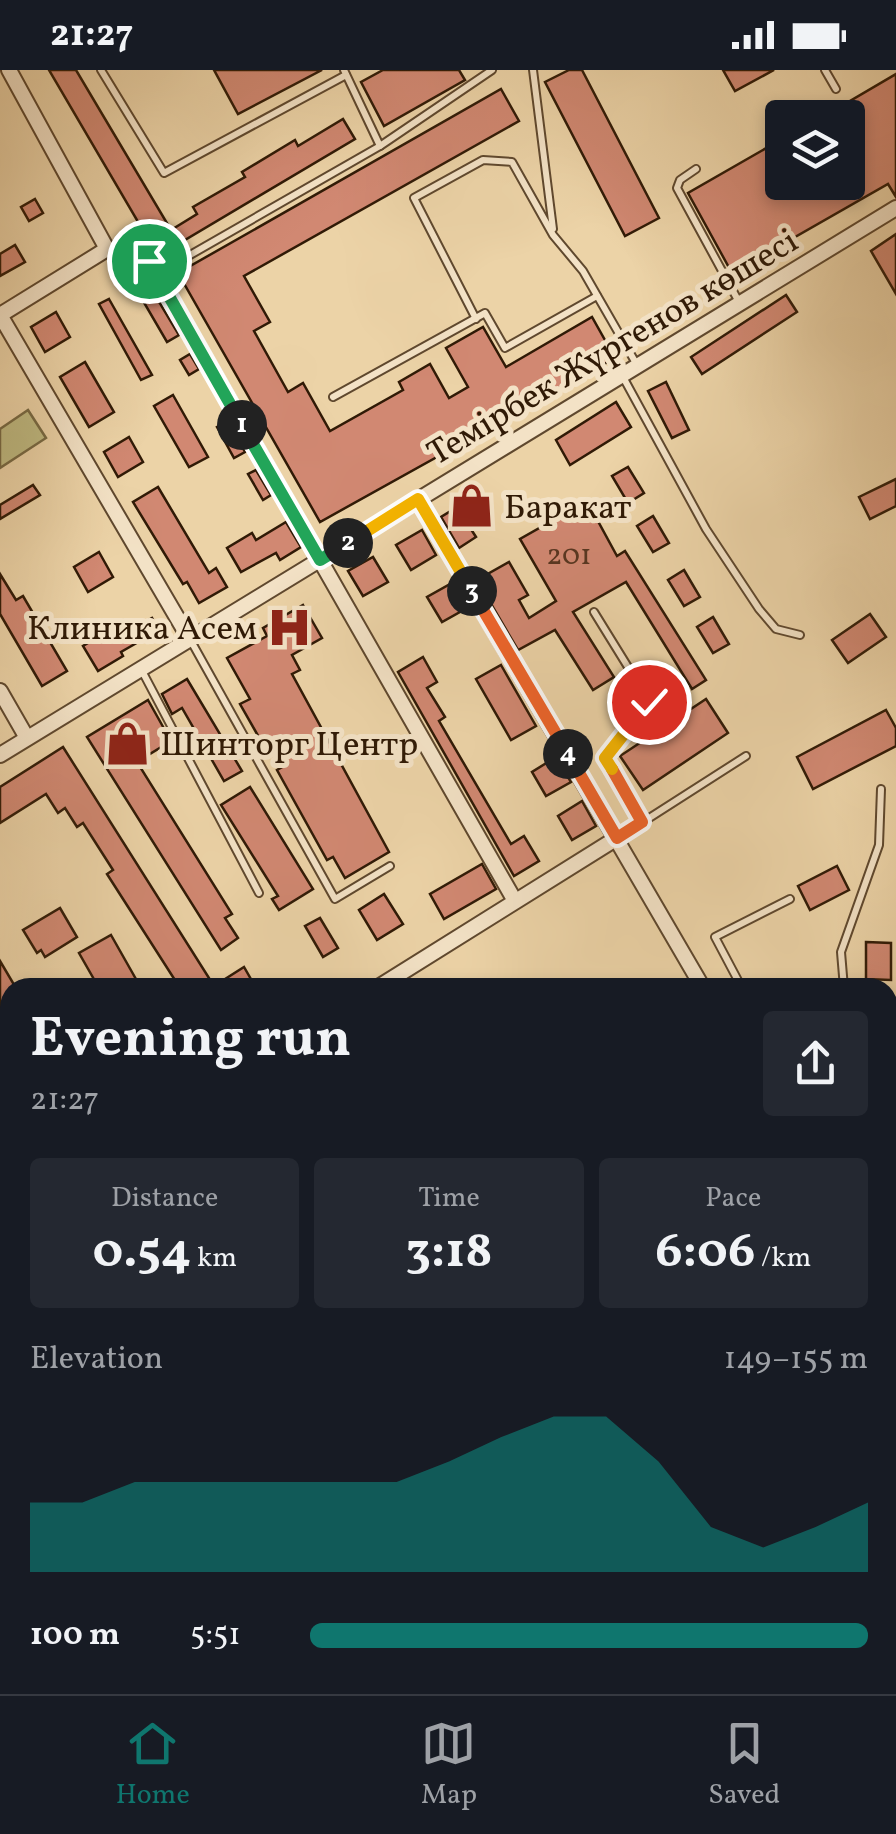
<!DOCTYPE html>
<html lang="en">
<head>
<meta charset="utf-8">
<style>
  :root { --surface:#171b24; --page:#242831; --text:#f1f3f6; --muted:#9ea1a6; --line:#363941; --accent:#0f766e }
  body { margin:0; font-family:Vollkorn,serif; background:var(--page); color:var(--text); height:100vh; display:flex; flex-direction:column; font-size:38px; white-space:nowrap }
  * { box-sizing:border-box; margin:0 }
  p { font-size:32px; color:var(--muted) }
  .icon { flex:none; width:55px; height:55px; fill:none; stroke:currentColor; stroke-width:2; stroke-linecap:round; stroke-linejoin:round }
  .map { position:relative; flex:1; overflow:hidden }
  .sheet { position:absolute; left:0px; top:908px; width:898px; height:718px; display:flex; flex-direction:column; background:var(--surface); border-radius:30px 30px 0 0; box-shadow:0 5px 15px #0003 }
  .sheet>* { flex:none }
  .fabs { position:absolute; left:765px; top:30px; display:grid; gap:20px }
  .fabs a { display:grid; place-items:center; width:100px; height:100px; border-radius:10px; background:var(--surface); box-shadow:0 5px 15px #0003; font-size:50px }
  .pin { position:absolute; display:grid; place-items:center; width:85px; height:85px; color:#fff; margin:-42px; border:5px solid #fff; border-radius:50%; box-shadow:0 2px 10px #0007 }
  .km { position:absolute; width:50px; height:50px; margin:-25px; border-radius:50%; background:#222; color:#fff; font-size:28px; line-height:50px; text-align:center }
  .round { display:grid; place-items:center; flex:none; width:105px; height:105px; border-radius:10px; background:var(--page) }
  .summary { display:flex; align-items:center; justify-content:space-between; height:170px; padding:0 30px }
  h1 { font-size:55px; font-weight:700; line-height:75px }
  .figures { display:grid; grid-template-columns:repeat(3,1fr); gap:15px; height:170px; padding:10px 30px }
  .figures div { display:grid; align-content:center; border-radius:10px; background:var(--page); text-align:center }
  .figures b { font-size:50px; font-weight:700 }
  .figures small { font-size:28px; font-weight:400 }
  .figures p { font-size:28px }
  .chart { height:280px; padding:20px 30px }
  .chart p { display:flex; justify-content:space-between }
  .chart svg { width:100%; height:180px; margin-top:10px; fill:var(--accent); opacity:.7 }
  ul { padding:0 30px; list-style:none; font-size:32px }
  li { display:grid; grid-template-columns:160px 120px 1fr; align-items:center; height:75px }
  li i { height:25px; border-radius:12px; background:var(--accent) }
  .status { display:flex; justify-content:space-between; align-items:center; height:70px; padding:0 50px; background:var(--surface); direction:ltr }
  .status svg { height:28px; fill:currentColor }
  .tabs { display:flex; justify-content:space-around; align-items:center; height:140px; border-top:2px solid var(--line); background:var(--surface); font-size:28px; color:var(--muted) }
  .tabs a { display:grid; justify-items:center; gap:5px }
  .tabs .active { color:var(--accent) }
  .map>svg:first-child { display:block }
  .green { fill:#bfba82; stroke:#786a44; stroke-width:2.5 }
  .building { fill:#d18872; stroke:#301a06; stroke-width:2.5 }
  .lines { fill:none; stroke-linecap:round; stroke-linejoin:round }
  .lane-casing { stroke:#5f482e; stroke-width:10 }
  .street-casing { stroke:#5f482e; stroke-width:18 }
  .secondary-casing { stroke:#301a06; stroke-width:21 }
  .lane { stroke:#f3e2c6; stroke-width:6 }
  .street { stroke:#f3e2c6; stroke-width:14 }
  .secondary { stroke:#f3e2c6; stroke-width:18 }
  .split-1-casing { stroke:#fff; stroke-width:20 }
  .split-2-casing { stroke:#fff; stroke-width:20 }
  .split-3-casing { stroke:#fff; stroke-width:20 }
  .split-4-casing { stroke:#fff; stroke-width:20 }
  .split-5-casing { stroke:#fff; stroke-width:20 }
  .split-6-casing { stroke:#fff; stroke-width:20 }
  .split-1 { stroke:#22a559; stroke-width:12 }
  .split-2 { stroke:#22a559; stroke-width:12 }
  .split-3 { stroke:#f5b400; stroke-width:12 }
  .split-4 { stroke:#f0652b; stroke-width:12 }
  .split-5 { stroke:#f0652b; stroke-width:12 }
  .split-6 { stroke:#f5b400; stroke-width:12 }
  .labels { text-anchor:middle; stroke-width:10; stroke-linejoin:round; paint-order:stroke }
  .number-label { font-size:30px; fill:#583621 }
  .street-label { font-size:35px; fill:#301a06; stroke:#f3e2c6 }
  .poi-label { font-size:35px; fill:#301a06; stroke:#f3e2c6; text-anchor:start }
</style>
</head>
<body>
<div class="status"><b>21:27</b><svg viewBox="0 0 49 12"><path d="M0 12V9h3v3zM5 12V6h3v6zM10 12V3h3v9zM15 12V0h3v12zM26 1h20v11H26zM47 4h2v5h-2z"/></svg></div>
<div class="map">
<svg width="896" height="1624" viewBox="0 0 896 1624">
  <rect width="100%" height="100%" fill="#ecd3a7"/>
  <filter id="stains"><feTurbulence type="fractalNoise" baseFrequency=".002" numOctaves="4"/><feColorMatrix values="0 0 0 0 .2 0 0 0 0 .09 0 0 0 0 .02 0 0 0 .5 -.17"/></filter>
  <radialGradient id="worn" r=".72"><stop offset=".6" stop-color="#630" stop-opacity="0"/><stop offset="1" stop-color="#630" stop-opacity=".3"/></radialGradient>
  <!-- green -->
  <g class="green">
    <path d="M28,340L46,368L0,398V359Z"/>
    <path d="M888,1325L896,1331V1624H656L660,1615H888Z"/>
  </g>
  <!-- building -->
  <g class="building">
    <path d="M49,0H76L171,160L197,144L193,137L245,107L242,102L295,70L298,76L343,49L355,69L158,186Z"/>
    <path d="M214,0H322L238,44Z"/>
    <path d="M383,0H459L465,10L384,56L361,12Z"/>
    <path d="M569,0H582L659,148L625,166L545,12Z"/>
    <path d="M723,0H774L735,21Z"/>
    <path d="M896,4V127L888,114L732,203L688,123L782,69V112H848V48H821Z"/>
    <path d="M501,19L519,51L244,206L270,252L254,261L288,322L303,313L330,361L403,320L399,312L430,294L449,328L468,317L446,278L483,257L506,297L592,247L615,288L320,452L178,203Z"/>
    <path d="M35,129L43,143L29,151L21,137Z"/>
    <path d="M896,164V224L871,181Z"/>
    <path d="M15,175L25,192L0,206V184Z"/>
    <path d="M143,205L179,265L167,272L132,212Z"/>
    <path d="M786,225L797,242L702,304L691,287Z"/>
    <path d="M109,229L152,305L141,310L99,234Z"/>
    <path d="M56,242L70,267L45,282L31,257Z"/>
    <path d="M190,284L199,299L189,305L180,290Z"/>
    <path d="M85,292L114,342L89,357L60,307Z"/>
    <path d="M666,312L689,360L672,368L648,321Z"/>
    <path d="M173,325L208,387L189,397L154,336Z"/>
    <path d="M616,332L631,357L570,395L556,370Z"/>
    <path d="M228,351L245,382L234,388L217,357Z"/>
    <path d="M129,367L143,392L118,407L104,382Z"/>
    <path d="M628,397L644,423L628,433L612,406Z"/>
    <path d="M256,400L271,425L263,430L248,404Z"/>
    <path d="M896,409V436L870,449L859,427Z"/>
    <path d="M33,415L40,425L0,449V435Z"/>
    <path d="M158,417L209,503L216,498L227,517L199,533L187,512L183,514L133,432Z"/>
    <path d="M471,423L483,443L467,453L476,467L459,478L441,447L462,434L460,429Z"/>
    <path d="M587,431L617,486L625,481L706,610L692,619L626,512L573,542L614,607L593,620L555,560L518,580L477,510L509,492L528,525L519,530L529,548L556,531L520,469Z"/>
    <path d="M653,446L669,473L653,482L637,456Z"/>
    <path d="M286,452L301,477L280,490L276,483L241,502L227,478L252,463L256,470Z"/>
    <path d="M422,460L436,485L411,500L396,475Z"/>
    <path d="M99,482L113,507L88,522L74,497Z"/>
    <path d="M373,487L388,512L363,526L348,501Z"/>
    <path d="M684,500L700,527L684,536L668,510Z"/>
    <path d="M0,504L16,530L23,526L67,601L42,616L0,544Z"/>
    <path d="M452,513L467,538L442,552L427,527Z"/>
    <path d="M303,535L322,568L292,585L300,600L292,604L389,782L345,808L333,787L327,790L277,700L284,696L275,681L269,685L240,634L250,629L227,588L267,566L263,558Z"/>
    <path d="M870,544L886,567L848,593L832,570Z"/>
    <path d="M713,547L729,574L713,583L697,557Z"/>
    <path d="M152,548L159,560L121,582L123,586L98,601L83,576L108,561L114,570Z"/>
    <path d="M423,587L437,612L427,618L445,647L439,651L511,774L524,766L539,791L514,806L398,602Z"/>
    <path d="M501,595L536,656L511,670L476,609Z"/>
    <path d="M187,609L242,701L224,711L182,638L172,644L162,624Z"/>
    <path d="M706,629L728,663L643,720L620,686Z"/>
    <path d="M148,630L171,671L137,692L232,844L225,848L238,868L221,880L87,667Z"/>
    <path d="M886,640L896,658V676L813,719L797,687Z"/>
    <path d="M63,677L214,916L244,897L256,918H180L107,804L113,800L83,753L77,757L65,738L58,743L46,724L0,753V717Z"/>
    <path d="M556,687L571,712L546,726L532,702Z"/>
    <path d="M250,717L313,819L279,840L272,829L278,826L221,735Z"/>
    <path d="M582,731L596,756L572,770L558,746Z"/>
    <path d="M482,794L496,819L444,849L430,824Z"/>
    <path d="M837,796L849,820L810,840L798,816Z"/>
    <path d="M384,824L403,854L377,870L359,840Z"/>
    <path d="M60,838L77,867L45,887L41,880L37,883L23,860Z"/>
    <path d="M320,848L338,878L323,887L305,856Z"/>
    <path d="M111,865L141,918H99L79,883Z"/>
    <path d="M866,872L891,873V910L866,909Z"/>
    <path d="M0,891L16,918H10V956L0,940Z"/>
    <path d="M0,1058L10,1075V1107L0,1113Z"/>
    <path d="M10,1398V1489L0,1471V1404Z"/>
  </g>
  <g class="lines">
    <defs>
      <g id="lane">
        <path d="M101,0L164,103L346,5"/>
        <path d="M344,0L380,76"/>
        <path d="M533,0L553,159"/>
        <path d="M825,0L836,19"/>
        <path d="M696,99L680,110L677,118L739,232"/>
        <path d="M157,204L380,76L492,0"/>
        <path d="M476,249L414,128L483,90L512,92L553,165L583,201L637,295"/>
        <path d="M623,307L706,459L759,539L776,559L800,565"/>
        <path d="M333,327L485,243L505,278L597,226"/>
        <path d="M594,542L649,631L605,688L642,752"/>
        <path d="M191,571L335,829L390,796"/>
        <path d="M141,599L259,823"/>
        <path d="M618,768L746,686"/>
        <path d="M742,918L715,867L790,829"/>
        <path d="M844,918L841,882L879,775L881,719"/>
        <path d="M888,1069L896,1083"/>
        <path d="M0,1254L10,1248"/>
        <path d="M0,1304L10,1322"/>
        <path d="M888,1325L896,1330"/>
        <path d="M395,1624L409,1615"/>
        <path d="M656,1624L660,1615"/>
      </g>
      <g id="street">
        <path d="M9,0L107,179L149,191L515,831"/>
        <path d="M107,179L0,245L189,568"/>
        <path d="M418,429L703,918"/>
        <path d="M0,621L27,668"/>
        <path d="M0,685L896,138"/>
        <path d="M377,918L617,768"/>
        <path d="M0,1153L10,1147"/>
        <path d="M0,1525L10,1541"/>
        <path d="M54,1615L59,1624"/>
        <path d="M353,1615L358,1624"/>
        <path d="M262,1624L276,1615"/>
      </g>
      <g id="secondary">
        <path d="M0,1000L10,1018"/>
        <path d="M888,1170H896"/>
        <path d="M0,1602L10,1595"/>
      </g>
    </defs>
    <!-- lane casing -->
    <use href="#lane" class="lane-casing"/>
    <!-- street casing -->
    <use href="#street" class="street-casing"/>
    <!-- secondary casing -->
    <use href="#secondary" class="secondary-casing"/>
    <!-- lane -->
    <use href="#lane" class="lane"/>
    <!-- street -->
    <use href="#street" class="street"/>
    <!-- secondary -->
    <use href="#secondary" class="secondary"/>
  </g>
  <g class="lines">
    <defs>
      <path id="split-1" d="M149,191L242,355"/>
      <path id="split-2" d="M242,355L320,490L348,473"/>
      <path id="split-3" d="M348,473L418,429L472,521"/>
      <path id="split-4" d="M472,521L568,684"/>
      <path id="split-5" d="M568,684L617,768L642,752L612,699"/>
      <path id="split-6" d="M612,699L605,688L649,632"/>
    </defs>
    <!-- split-1 casing -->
    <use href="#split-1" class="split-1-casing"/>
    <!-- split-2 casing -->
    <use href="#split-2" class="split-2-casing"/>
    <!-- split-3 casing -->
    <use href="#split-3" class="split-3-casing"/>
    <!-- split-4 casing -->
    <use href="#split-4" class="split-4-casing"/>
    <!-- split-5 casing -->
    <use href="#split-5" class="split-5-casing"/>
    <!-- split-6 casing -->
    <use href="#split-6" class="split-6-casing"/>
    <!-- split-1 -->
    <use href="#split-1" class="split-1"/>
    <!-- split-2 -->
    <use href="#split-2" class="split-2"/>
    <!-- split-3 -->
    <use href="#split-3" class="split-3"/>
    <!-- split-4 -->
    <use href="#split-4" class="split-4"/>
    <!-- split-5 -->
    <use href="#split-5" class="split-5"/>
    <!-- split-6 -->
    <use href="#split-6" class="split-6"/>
  </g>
  <!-- icons -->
  <defs>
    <symbol id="shop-bare" viewBox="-9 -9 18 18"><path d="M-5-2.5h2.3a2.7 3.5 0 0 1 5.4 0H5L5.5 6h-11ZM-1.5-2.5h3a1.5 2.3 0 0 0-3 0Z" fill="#8f2418" stroke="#f3e2c6" stroke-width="2.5" paint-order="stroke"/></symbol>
    <symbol id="hospital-bare" viewBox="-9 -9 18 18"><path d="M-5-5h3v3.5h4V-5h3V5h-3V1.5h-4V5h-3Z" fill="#8f2418" stroke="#f3e2c6" stroke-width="2.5" paint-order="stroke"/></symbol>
  </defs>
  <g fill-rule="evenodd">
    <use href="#shop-bare" x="440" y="404" width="63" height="63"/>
    <use href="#hospital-bare" x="258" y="526" width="63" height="63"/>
    <use href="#shop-bare" x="96" y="642" width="63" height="63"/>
  </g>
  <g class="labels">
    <!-- number labels -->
    <g class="number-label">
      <text x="569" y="494">201</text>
    </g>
    <!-- street labels -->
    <g class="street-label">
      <text transform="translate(612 276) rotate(-31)" y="12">Темірбек Жүргенов көшесі</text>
    </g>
    <!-- poi labels -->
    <g class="poi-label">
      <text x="504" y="448">Баракат</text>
      <text x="257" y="569" text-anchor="end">Клиника Асем</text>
      <text x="160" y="685">Шинторг Центр</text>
    </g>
  </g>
  <rect width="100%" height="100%" filter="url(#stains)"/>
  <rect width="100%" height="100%" fill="url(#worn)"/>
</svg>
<div class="fabs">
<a><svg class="icon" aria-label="layers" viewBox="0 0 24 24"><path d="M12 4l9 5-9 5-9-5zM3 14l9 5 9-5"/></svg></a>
</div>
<div class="pin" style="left:149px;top:191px;background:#1e9e55"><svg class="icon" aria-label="arrive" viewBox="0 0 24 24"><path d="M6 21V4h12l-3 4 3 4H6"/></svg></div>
<div class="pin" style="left:649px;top:632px;background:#d93025"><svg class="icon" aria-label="check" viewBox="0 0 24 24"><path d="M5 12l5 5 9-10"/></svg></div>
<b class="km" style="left:242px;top:355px">1</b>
<b class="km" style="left:348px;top:473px">2</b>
<b class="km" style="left:472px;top:521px">3</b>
<b class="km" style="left:568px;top:684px">4</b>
<section class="sheet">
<div class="summary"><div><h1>Evening run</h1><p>21:27</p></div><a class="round"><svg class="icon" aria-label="share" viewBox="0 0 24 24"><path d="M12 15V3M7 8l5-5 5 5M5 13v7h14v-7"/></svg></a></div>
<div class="figures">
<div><p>Distance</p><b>0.54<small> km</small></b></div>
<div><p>Time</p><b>3:18</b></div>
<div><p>Pace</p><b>6:06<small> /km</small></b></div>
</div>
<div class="chart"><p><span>Elevation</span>149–155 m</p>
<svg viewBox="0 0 160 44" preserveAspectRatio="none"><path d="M0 44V27L10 27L20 22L30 22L40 22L50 22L60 22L70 22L80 17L90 11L100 6L110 6L120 17L130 33L140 38L150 33L160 27V44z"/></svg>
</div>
<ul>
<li><b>100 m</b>5:51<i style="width:100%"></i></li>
</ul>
</section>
</div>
<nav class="tabs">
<a class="active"><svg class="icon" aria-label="home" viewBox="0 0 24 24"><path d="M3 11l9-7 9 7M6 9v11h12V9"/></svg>Home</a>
<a><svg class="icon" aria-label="map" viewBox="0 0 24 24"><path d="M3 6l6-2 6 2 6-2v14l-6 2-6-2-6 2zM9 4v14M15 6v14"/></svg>Map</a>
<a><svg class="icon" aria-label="saved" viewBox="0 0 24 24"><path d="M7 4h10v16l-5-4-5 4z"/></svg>Saved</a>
</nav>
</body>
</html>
